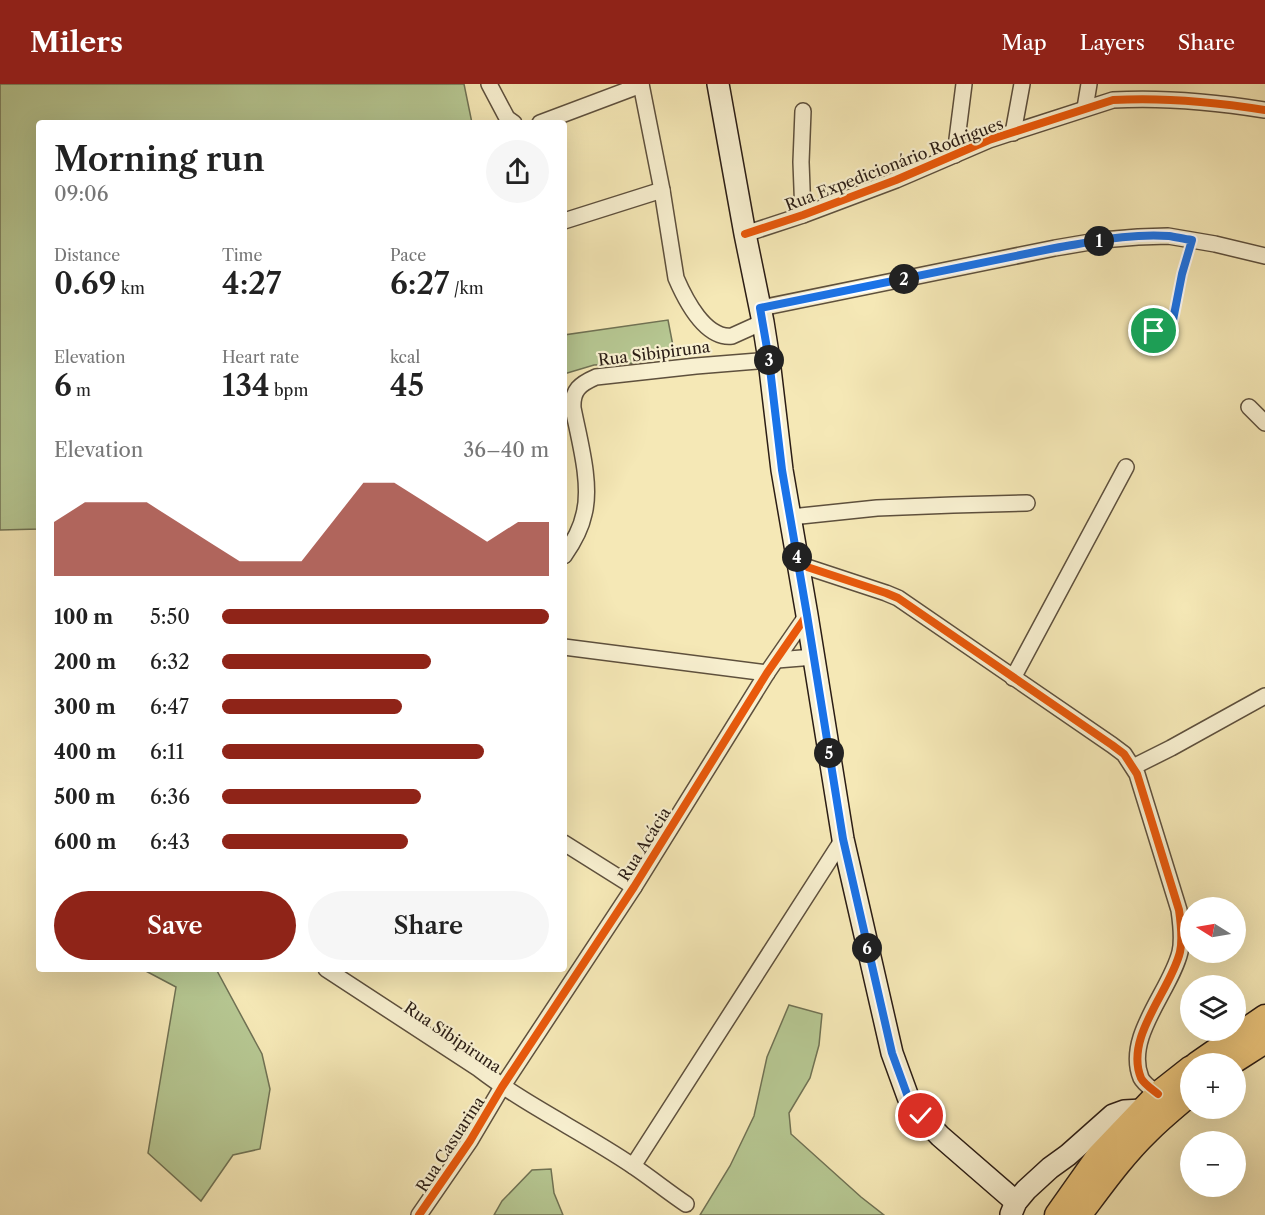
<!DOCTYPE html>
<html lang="en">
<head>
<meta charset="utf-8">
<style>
  :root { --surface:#fff; --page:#f6f6f6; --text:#222; --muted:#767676; --accent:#8f2418 }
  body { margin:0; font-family:"Libre Caslon Text",serif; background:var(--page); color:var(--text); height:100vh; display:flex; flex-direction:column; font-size:22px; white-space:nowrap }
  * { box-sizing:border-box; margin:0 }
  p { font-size:20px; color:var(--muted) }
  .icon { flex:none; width:33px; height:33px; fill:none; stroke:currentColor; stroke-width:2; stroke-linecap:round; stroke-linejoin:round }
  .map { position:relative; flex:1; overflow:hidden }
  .drawer { position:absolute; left:36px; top:36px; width:531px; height:852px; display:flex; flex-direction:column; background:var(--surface); border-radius:6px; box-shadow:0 6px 24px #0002 }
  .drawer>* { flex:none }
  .needle { width:39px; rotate:281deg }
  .tools { position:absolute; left:1180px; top:813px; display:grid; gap:12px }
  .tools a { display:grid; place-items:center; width:66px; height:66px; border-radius:50%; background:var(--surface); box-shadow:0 6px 24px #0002; font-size:30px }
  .pin { position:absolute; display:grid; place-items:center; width:51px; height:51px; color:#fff; margin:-26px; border:3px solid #fff; border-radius:50%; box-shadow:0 2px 6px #0007 }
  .km { position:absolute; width:30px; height:30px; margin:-15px; border-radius:50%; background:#222; color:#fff; font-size:16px; line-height:30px; text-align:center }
  .round { display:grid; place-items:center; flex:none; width:63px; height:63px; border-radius:32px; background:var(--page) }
  .overview { display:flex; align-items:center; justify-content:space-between; height:102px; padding:0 18px }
  h1 { font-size:33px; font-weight:600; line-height:45px }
  .stats { display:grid; grid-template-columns:repeat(3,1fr); gap:9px; height:102px; padding:6px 18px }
  .stats div { display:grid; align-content:center }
  .stats b { font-size:30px; font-weight:600 }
  .stats small { font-size:16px; font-weight:400 }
  .stats p { font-size:16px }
  .chart { height:168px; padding:12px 18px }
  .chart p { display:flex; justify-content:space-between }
  .chart svg { width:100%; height:108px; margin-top:6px; fill:var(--accent); opacity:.7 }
  .cta { display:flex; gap:12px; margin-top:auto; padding:12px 18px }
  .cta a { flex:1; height:69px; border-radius:36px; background:var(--accent); color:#fff; font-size:24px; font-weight:600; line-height:69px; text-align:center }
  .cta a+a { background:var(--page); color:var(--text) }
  ul { padding:0 18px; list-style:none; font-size:20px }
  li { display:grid; grid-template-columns:96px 72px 1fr; align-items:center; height:45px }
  li i { height:15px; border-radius:8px; background:var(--accent) }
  header { display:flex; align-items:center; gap:36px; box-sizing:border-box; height:84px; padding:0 30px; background:var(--accent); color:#fff }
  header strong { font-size:28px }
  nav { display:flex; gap:33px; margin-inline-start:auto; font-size:21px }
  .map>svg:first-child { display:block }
  .green { fill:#b6c792; stroke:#707254; stroke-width:1.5 }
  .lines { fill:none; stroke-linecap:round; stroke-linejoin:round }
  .service-casing { stroke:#5e503d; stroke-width:10 }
  .minor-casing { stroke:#5e503d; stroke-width:18 }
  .secondary-casing { stroke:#2b1d15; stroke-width:24 }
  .trunk-casing { stroke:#2b1d15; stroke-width:27 }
  .service { stroke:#f8f0d0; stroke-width:8 }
  .minor { stroke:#f8f0d0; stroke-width:15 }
  .secondary { stroke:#f8f0d0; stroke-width:21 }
  .trunk { stroke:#eac47b; stroke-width:24 }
  .cycleway-casing { stroke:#f8f0d0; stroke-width:11 }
  .cycleway { stroke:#e8590c; stroke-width:8 }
  .route-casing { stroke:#fff; stroke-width:12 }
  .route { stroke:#1a73e8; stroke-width:8 }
  .labels { text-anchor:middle; stroke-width:4.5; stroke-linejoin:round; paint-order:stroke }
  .street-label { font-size:16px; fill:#2b1d15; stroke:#f8f0d0 }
</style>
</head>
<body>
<header>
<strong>Milers</strong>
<nav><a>Map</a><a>Layers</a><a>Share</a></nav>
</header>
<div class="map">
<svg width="1265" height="1131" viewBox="0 0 1265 1131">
  <rect width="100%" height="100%" fill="#f5e8b6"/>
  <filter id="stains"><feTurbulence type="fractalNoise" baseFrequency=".00333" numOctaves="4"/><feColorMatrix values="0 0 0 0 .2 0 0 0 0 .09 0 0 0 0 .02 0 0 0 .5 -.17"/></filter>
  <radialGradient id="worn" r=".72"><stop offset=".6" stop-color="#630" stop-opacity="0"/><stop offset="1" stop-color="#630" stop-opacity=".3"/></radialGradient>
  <!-- green -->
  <g class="green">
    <path d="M0,0H464L472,39H39V445L0,446Z"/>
    <path d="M668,236L674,267L636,279L594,281L564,290V251Z"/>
    <path d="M142,885H216L262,970L270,1005L260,1065L233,1071L201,1117L148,1069L176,903Z"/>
    <path d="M789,921L822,930L819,961L810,994L789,1029L791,1050L861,1113L884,1131H700L730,1082L754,1032L767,973Z"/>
    <path d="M551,1085L554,1109L563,1131H494L502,1117L532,1086Z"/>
  </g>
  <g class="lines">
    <defs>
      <path id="service" d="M1142,254L1146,250L1167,242L1173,236L1182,190L1192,156"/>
      <g id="minor">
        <path d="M489,0L507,34L514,39"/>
        <path d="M641,0L662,106L676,194C685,215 705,255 732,252L763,238"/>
        <path d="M1085,24L1089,0"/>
        <path d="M540,39L641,1"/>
        <path d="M1013,49L1022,0"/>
        <path d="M955,71L964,0"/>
        <path d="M803,131L801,78L803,27"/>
        <path d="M564,137L662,106"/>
        <path d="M745,150L803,131L896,96L989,56L1113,16C1164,13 1215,18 1265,26"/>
        <path d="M761,224L1055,164L1102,156L1138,153L1168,152L1215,160L1265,172"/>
        <path d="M1249,323L1265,339"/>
        <path d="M791,433L877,424L953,421L1027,419"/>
        <path d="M564,472C573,459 581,445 584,430C592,400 579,355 573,324C572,306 580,300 596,293L696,282L769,276"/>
        <path d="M798,480L886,509L898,514L1112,661L1124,670L1137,690L1179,826C1181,840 1183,855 1180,868C1171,906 1124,953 1141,994C1144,1000 1152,1005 1158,1010"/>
        <path d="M564,563L767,589"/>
        <path d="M777,576L814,573"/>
        <path d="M1013,594L1126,383"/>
        <path d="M1133,683L1171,664L1265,612"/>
        <path d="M564,759L634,803"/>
        <path d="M326,885L479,985C527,1022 583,1048 633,1082C651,1094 668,1108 686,1120"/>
        <path d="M633,1082L843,755"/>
        <path d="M419,1131L470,1057L502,1003L634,803L767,589L807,531"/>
      </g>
      <g id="secondary">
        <path d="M718,0L745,150L763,238L769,276L782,386L807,531L843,755L892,969L908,1013L921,1032L940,1052L1016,1118"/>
        <path d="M1011,1130L1016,1118L1026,1106L1050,1084L1068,1071L1113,1031L1124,1027L1142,1026"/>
      </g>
      <g id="trunk">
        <path d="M1197,980L1265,933"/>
        <path d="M1229,980L1265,957"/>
        <path d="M1057,1131L1098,1073L1158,1010L1191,984"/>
        <path d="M1079,1131C1101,1102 1122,1072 1148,1047C1162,1033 1177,1021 1191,1009"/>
      </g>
    </defs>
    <!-- service casing -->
    <use href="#service" class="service-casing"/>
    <!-- minor casing -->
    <use href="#minor" class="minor-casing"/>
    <!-- secondary casing -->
    <use href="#secondary" class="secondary-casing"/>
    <!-- trunk casing -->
    <use href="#trunk" class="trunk-casing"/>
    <!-- service -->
    <use href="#service" class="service"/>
    <!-- minor -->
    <use href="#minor" class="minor"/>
    <!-- secondary -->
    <use href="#secondary" class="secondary"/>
    <!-- trunk -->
    <use href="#trunk" class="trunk"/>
    <defs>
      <g id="cycleway">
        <path d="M745,150L803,131L896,96L989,56L1113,16C1164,13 1215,18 1265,26"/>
        <path d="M798,480L886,509L898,514L1112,661L1124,670L1137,690L1179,826C1181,840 1183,855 1180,868C1171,906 1124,953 1141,994C1144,1000 1152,1005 1158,1010"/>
        <path d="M419,1131L470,1057L502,1003L634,803L767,589L807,531"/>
      </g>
    </defs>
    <!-- cycleway casing -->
    <use href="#cycleway" class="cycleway-casing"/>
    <!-- cycleway -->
    <use href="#cycleway" class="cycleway"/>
  </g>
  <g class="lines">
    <defs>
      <path id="route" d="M921,1032L908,1013L892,969L843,755L807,531L782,386L769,276L760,224L1055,164C1092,158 1131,149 1169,152C1176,153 1184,155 1192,156L1182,190L1173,236L1167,242L1154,247"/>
    </defs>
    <!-- route casing -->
    <use href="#route" class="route-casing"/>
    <!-- route -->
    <use href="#route" class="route"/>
  </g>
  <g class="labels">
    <!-- street labels -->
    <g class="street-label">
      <text transform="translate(894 80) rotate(-21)" y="6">Rua Expedicionário Rodrigues</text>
      <text transform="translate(654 269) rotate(-7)" y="6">Rua Sibipiruna</text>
      <text transform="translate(644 760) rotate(-58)" y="6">Rua Acácia</text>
      <text transform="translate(453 953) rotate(34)" y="6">Rua Sibipiruna</text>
      <text transform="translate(450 1060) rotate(-57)" y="6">Rua Casuarina</text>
    </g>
  </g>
  <rect width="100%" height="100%" filter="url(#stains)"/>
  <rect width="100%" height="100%" fill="url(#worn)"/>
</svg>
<div class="tools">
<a><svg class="needle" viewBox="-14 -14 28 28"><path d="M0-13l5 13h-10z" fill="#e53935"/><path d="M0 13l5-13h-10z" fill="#767676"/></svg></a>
<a><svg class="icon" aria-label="layers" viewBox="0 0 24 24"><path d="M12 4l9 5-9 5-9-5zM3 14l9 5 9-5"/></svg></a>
<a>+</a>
<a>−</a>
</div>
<div class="pin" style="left:1154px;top:247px;background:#1e9e55"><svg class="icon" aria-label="arrive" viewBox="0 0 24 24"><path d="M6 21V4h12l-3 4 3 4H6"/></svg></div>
<div class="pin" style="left:921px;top:1032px;background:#d93025"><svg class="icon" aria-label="check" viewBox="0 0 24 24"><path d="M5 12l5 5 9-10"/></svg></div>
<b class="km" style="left:1099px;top:157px">1</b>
<b class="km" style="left:904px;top:195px">2</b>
<b class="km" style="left:769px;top:276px">3</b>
<b class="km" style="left:797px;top:473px">4</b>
<b class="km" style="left:829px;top:669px">5</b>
<b class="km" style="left:867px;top:864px">6</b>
<section class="drawer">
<div class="overview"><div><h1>Morning run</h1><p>09:06</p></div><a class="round"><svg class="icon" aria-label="share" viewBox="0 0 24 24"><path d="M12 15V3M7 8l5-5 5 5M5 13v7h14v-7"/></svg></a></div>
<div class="stats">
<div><p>Distance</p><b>0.69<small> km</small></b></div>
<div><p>Time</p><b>4:27</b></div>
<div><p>Pace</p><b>6:27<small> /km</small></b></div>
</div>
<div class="stats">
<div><p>Elevation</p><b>6<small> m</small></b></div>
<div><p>Heart rate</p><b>134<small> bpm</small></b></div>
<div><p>kcal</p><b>45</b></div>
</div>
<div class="chart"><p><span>Elevation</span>36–40 m</p>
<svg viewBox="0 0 160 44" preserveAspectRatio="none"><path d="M0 44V22L10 14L20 14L30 14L40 22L50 30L60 38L70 38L80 38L90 22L100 6L110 6L120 14L130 22L140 30L150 22L160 22V44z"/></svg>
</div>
<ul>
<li><b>100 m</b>5:50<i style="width:100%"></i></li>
<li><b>200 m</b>6:32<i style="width:64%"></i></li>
<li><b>300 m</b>6:47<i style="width:55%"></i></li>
<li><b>400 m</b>6:11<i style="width:80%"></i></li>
<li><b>500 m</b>6:36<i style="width:61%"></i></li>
<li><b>600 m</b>6:43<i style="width:57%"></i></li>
</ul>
<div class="cta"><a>Save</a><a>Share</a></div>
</section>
</div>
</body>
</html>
